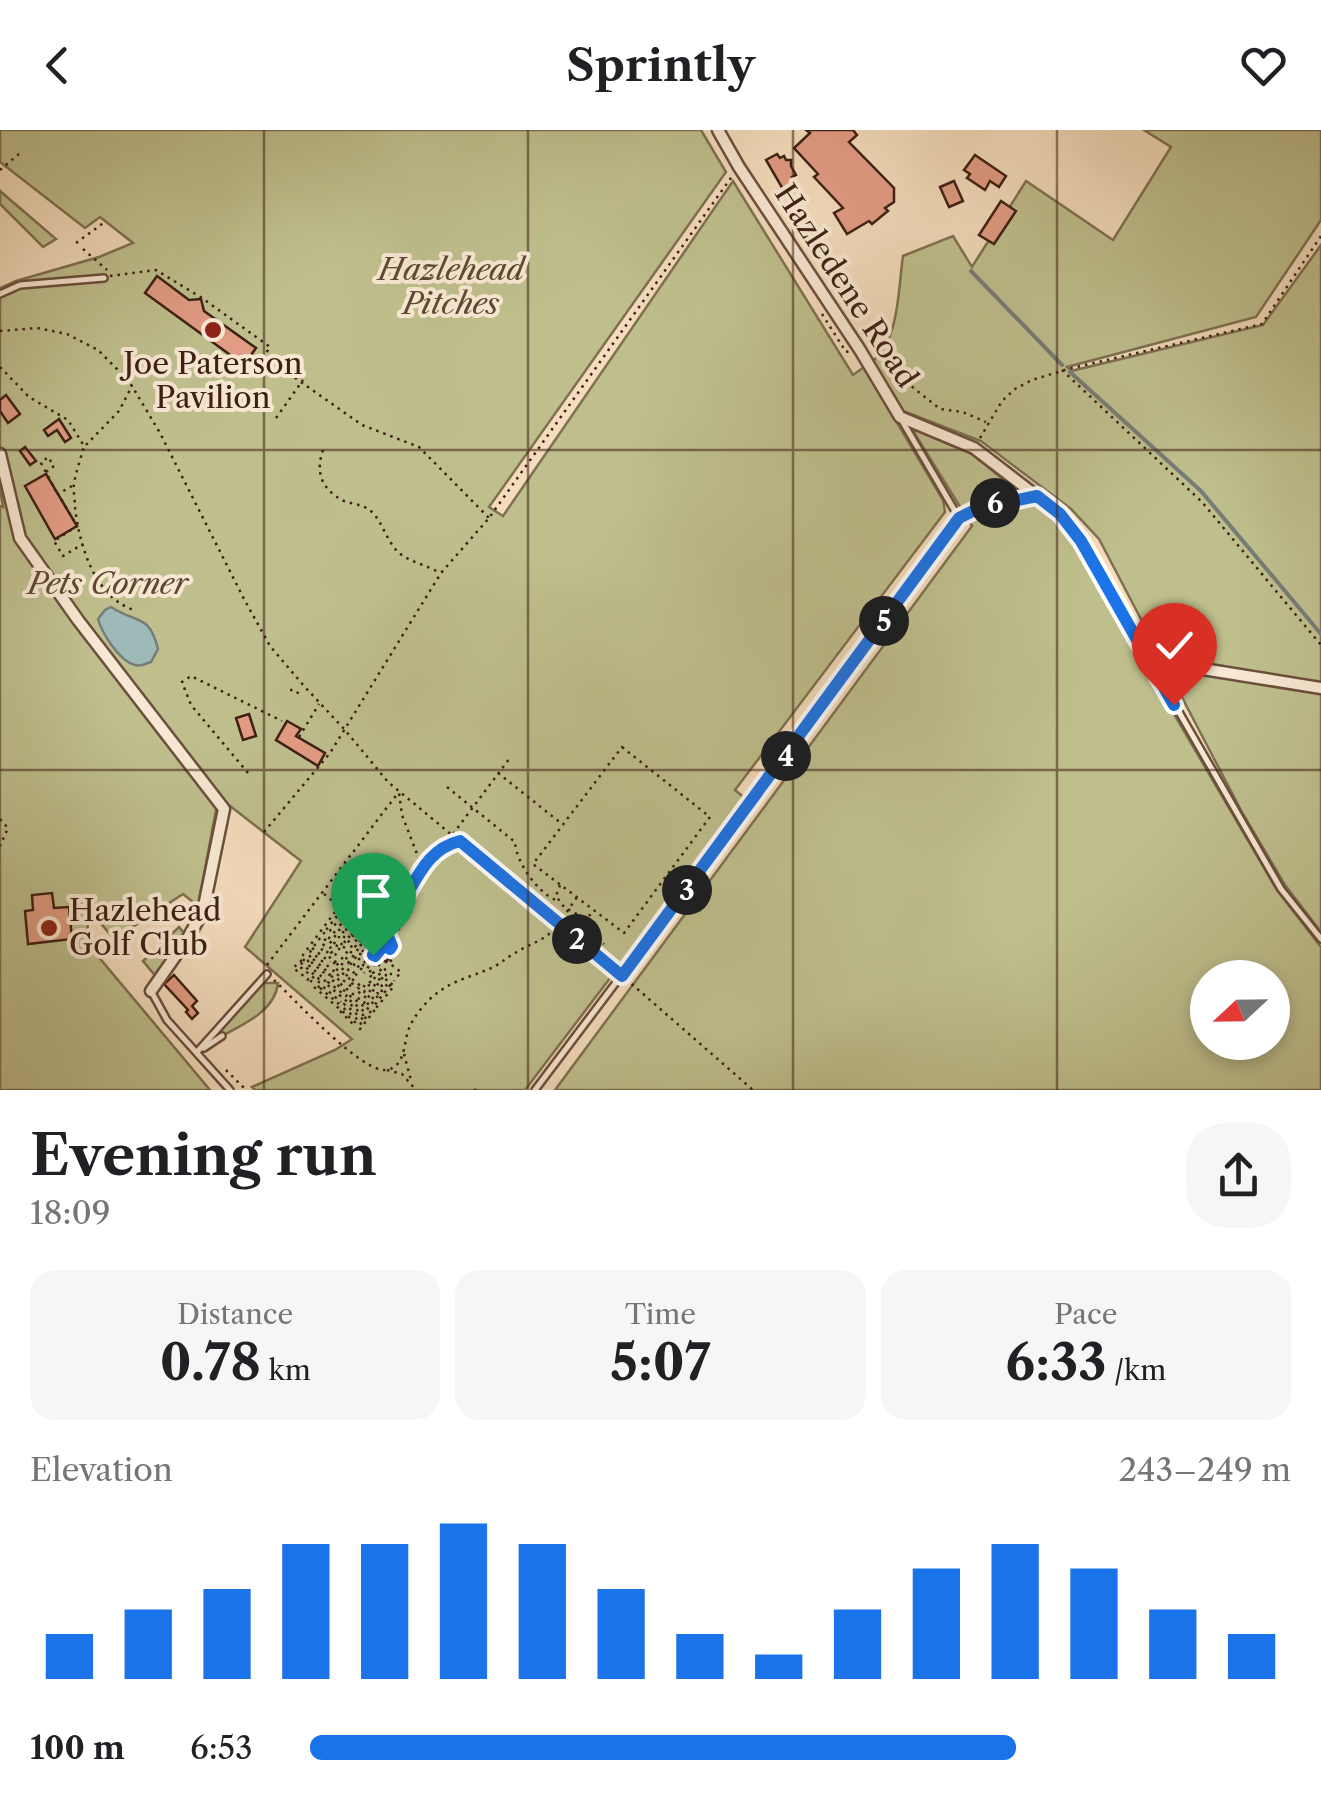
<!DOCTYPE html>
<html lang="en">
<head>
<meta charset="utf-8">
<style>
  :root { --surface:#fff; --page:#f6f6f6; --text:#202124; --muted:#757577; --accent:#1a73e8 }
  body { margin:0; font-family:"Libre Caslon Text",serif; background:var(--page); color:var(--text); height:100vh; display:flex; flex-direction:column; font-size:38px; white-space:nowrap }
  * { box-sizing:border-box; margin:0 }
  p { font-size:32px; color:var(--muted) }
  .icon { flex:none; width:55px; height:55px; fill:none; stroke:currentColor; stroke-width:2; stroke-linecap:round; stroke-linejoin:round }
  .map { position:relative; height:960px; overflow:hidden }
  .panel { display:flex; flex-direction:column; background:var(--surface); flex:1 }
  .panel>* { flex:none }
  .needle { width:65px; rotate:248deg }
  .tools { position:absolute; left:1190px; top:830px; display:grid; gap:20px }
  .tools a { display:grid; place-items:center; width:100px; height:100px; border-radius:50%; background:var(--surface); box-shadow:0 5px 15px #0003; font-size:50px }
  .pin { position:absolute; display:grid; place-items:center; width:85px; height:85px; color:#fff; margin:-102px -42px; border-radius:50% 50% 50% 0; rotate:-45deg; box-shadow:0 0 10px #0007 }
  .pin .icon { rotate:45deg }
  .km { position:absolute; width:50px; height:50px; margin:-25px; border-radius:50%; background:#222; color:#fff; font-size:28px; line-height:50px; text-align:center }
  .round { display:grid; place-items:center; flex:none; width:105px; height:105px; border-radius:40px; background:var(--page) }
  .overview { display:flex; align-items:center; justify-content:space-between; height:170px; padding:0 30px }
  h1 { font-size:55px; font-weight:700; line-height:75px }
  .figures { display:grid; grid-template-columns:repeat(3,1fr); gap:15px; height:170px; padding:10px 30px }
  .figures div { display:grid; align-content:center; border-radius:25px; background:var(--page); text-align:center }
  .figures b { font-size:50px; font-weight:700 }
  .figures small { font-size:28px; font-weight:400 }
  .figures p { font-size:28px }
  .chart { height:280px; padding:20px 30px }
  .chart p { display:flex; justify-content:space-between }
  .chart svg { width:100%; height:180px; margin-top:10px; stroke:var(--accent); stroke-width:6 }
  ul { padding:0 30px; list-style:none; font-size:32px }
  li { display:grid; grid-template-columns:160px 120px 1fr; align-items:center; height:75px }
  li i { height:25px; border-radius:12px; background:var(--accent) }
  header { display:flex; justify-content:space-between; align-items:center; height:130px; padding:0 30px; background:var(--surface); font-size:45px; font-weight:700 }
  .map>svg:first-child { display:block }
  .green { fill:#bfbf8e; stroke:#7e7050; stroke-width:2.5; fill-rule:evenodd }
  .water { fill:#9ebab8; stroke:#777c76; stroke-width:2.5 }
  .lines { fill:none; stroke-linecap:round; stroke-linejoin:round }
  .stream { stroke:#777c76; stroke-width:4 }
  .building { fill:#e29c84; stroke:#3d2012; stroke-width:2.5 }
  .lane-casing { stroke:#6b4f3c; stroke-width:10 }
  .street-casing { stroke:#6b4f3c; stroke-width:15 }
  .path { stroke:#3d2012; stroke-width:2.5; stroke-dasharray:2.5 5; stroke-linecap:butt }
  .lane { stroke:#f8e8d3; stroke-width:5 }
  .street { stroke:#f8e8d3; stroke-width:10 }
  .route-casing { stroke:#fff; stroke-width:20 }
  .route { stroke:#1a73e8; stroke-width:12 }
  .grid { fill:none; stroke:#3d2012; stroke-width:2.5; stroke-opacity:0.55 }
  .poi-dot { fill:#8f2418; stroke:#f8e8d3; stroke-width:4 }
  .labels { text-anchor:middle; stroke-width:8; stroke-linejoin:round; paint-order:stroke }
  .park-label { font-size:30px; font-style:italic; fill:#5e4831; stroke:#f8e8d3 }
  .street-label { font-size:30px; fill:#3d2012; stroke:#f8e8d3 }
  .poi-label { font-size:30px; fill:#3d2012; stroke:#f8e8d3 }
</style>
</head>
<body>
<header><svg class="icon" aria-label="back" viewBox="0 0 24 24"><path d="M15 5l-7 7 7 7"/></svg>Sprintly<svg class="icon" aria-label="heart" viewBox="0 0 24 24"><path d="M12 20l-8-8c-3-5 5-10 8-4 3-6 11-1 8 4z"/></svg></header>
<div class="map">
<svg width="1321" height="960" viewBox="0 0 1321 960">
  <rect width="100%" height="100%" fill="#f4dcbc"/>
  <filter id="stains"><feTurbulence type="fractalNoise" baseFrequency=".002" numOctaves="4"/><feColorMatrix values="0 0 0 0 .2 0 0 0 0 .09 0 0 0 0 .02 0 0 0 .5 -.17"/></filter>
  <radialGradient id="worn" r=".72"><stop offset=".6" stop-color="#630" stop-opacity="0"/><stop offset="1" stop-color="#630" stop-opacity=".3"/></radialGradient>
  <!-- green -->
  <g class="green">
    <path d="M0,0H701L726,42L489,377L503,386L733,51L853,245L864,237L943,370L945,382L735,660L746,669L525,960H255L252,957L335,920L352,909L245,817L301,731L230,676L216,680L198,776L183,764L114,809L92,783L88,788L87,813L210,960H0V376L3,377L0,360V158L16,151L99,127L133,113L100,87L85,98L0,32Z"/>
    <path d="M1144,0H1321V90L1256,187L1067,237L1071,241L1263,195L1321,115V802L1285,755L1243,684L1099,409L1071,379L981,311L903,281L873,231C900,207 898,159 903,126L953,106L972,137L1026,51L1113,110L1171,17Z"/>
    <path d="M0,61L56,109L43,117L0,74Z"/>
    <path d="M910,296L972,324L1052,389L1075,415L1277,760L1321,817V960H555L972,396ZM1208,848H1272V912H1208Z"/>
    <path d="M179,797L188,808L158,849L143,831Z"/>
    <path d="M261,853H278C275,881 244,894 222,906L219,901Z"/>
  </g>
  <!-- water -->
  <path class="water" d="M111,477C137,494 149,483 158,519L151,532C144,534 142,537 135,535C119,531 102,503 98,489L105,480Z"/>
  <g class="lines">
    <!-- stream -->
    <g class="stream">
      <path d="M971,141L1062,235"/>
      <path d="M1070,242L1201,361L1321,504"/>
    </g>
  </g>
  <!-- building -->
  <g class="building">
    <path d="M806,0H853L857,5L849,12L894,58V72L885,78L888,81L872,94L869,91L847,104L834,83L843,78L814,47L818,44L794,18L810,3Z"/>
    <path d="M777,24L780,28L784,26L786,30H791V36L796,45L792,47L796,54L784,61L766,30Z"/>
    <path d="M975,25L1006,46L999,57L990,51L985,60L967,48L970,44L964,40Z"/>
    <path d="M954,51L963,71L949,77L940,57Z"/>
    <path d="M1001,71L1016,81L994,114L979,105Z"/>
    <path d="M157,146L189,170L201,169L204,181L256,218L244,235L145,163Z"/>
    <path d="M6,265L20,284L8,293L0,281V270Z"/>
    <path d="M59,289L71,308L65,312L57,300L48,306L44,300Z"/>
    <path d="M25,317L36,331L30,335L20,321Z"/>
    <path d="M46,344L77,396L55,409L25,356Z"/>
    <path d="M249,584L256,606L243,610L236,588Z"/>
    <path d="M287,591L301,599L296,606L325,623L318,636L276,610Z"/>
    <path d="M52,763L54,778L69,777L72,809L28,814L25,781L33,780L32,765Z"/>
    <path d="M385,817L393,823L386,832L378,826Z"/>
    <path d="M174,845L197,871L192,876L198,883L192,889L186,882L188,880L164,854Z"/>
  </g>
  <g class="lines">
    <defs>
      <g id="lane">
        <path d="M0,164L20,155L104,148"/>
        <path d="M959,388L979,378L1033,367"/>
        <path d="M1145,523L1281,759L1321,809"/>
        <path d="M151,861L167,890L230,960"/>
        <path d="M204,918L222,906"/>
        <path d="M197,922L267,844"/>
        <path d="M535,960L767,652L959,388L901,289"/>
      </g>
      <g id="street">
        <path d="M718,0L739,37L860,220L900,287L974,318L1060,384L1081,411L1142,518L1178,535L1321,558"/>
        <path d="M0,324L20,408L78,490L224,679L203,781L188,808L151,861"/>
      </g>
    </defs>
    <!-- lane casing -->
    <use href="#lane" class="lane-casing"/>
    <!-- street casing -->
    <use href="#street" class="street-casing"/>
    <!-- path -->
    <g class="path">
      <path d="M0,40L19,24"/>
      <path d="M76,113L106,91"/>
      <path d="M83,119L107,140"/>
      <path d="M110,146L156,140L202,168L270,217L264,226L362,295L419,317L489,388"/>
      <path d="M822,184L846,222L849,221"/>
      <path d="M0,201L37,198L67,204L98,220L117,239L132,256L160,303L244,469L270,516L304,556L345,600L388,652L616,841"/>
      <path d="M0,237L29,267L68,290L84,316C81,328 76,341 74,354C73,361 75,370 75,377C79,414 94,467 134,480"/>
      <path d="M1062,240L1202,372L1321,515"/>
      <path d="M891,250L906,252L940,279L963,282L986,292"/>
      <path d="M276,288L303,250"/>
      <path d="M980,308L1002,271L1015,259L1032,250L1068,239L1262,194L1321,106"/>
      <path d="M86,315L119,281L132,256"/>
      <path d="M323,320C315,343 322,360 344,371C355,375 364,374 373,383C383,394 387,411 398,422C409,432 427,435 440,443"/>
      <path d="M46,342L54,336L48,327L41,333L57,363"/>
      <path d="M72,356L58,364L77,396L54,411L63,426L83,414"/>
      <path d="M290,560H295L299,564"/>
      <path d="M299,607L319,574"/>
      <path d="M622,617L710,687L624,803L533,734Z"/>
      <path d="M248,643L191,575L182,552L191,546L282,591"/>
      <path d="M498,643L562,694"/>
      <path d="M447,657L515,712C516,732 538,764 558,771"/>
      <path d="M0,689L8,698L0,716"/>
      <path d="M264,702L330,623L441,443L489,388L733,45"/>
      <path d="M453,704L509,629"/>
      <path d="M423,736L446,715L460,711"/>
      <path d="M560,755L556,766L564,777L582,787L590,785L593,782"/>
      <path d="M324,764L377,806L395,803L402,796"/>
      <path d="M577,788L578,793L604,814"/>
      <path d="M340,799L328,816L334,820L331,823L334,826L337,823L340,825"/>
      <path d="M353,805L337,792L329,802L326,800L336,787L355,802"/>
      <path d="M377,806L404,770L422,737L402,685L399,663"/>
      <path d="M324,809L327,811L320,819L328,821L326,824L335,832L337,829"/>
      <path d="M314,816L324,803L329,808L338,798"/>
      <path d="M312,818L330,832"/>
      <path d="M390,819L396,824L389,833L401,842L394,851"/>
      <path d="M374,826L385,815L391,818L388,806"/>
      <path d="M311,827L308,825L310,821L335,842L328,852L346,866L348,864L333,851L345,836L342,834L335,842"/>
      <path d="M313,829L330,844L324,852L363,885L365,882"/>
      <path d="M302,830L293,838L308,849L307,851L310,853L311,851L315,854"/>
      <path d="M309,830L306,833L322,847L320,850L301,833L299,836L319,852L316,855L319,857L321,855L341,872"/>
      <path d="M303,831L306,827L303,825L335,782L358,800L341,821L339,819L343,815L339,812L336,817L333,815L339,807L345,812L347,809L341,805L343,802L352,809"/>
      <path d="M311,832L328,846"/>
      <path d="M335,832L333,834L336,836L362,803L380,817L377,820L363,808L360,811L375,822L373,825L358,813L345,830L348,833L359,818L373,829L371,832L359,823L350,835L352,837L360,828L369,836L364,843"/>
      <path d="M267,835L398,663"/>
      <path d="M364,836L361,833L348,850L354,855L352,857L343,850L350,841L347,839L337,851L364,873L383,847"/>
      <path d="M362,838L352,849L363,858L366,853L369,855L364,862L358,858L356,860L365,867L382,846L375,841L373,843L376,846L371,853L368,850L371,846L368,844L379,829L375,826"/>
      <path d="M385,846L386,845L377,837L379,835L391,844L379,859L382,861L389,852L394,856L376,878L374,876L391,854"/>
      <path d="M626,849L753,960"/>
      <path d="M274,850C294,869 362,943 386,940C407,937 403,910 410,896C417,882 428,869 440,861C455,850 473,846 489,839C499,835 506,828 515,823C526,816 539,812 549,804C560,793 568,780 577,767"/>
      <path d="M314,857L356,893L358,890L342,877L344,874L364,890"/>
      <path d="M320,858L339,874"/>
      <path d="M379,864L377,863L365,877L350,866L348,869L365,882L381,862"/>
      <path d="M340,881L354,895"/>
      <path d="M371,881L358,897L360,899L374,881L372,879L373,877"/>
      <path d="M404,924L411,950"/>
      <path d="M226,940L246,960"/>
      <path d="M387,940L402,944L416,960"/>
      <path d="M474,960H481"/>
    </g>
    <!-- lane -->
    <use href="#lane" class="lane"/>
    <!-- street -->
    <use href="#street" class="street"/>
  </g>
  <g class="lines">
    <defs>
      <path id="route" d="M373,825L375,826L384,815L390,819L392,816L387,804L377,806C387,793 397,780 406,766C420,742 431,718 460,711L622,846L959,388L979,378L1037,366L1060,384L1081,411L1174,575"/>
    </defs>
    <!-- route casing -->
    <use href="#route" class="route-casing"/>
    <!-- route -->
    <use href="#route" class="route"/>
  </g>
  <!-- grid -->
  <path class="grid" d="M264,0V960M528,0V960M793,0V960M1057,0V960M0,320H1321M0,640H1321"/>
  <!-- markers -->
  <g class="poi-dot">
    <circle cx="213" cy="200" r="10"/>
    <circle cx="49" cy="798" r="10"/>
  </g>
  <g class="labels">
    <!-- park labels -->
    <g class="park-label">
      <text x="451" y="150">Hazlehead<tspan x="451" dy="34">Pitches</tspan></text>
      <text x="108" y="464">Pets Corner</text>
    </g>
    <!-- street labels -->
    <g class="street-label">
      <text transform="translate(846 156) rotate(57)" y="10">Hazledene Road</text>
    </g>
    <!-- poi labels -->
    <g class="poi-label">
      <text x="213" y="244">Joe Paterson<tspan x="213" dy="34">Pavilion</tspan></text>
      <text x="69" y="791" text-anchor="start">Hazlehead<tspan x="69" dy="34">Golf Club</tspan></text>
    </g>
  </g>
  <rect width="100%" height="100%" filter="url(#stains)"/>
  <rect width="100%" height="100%" fill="url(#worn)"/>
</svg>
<div class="tools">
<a><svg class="needle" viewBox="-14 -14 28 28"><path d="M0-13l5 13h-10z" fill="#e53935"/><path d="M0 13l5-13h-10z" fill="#757577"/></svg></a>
</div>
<div class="pin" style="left:373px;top:825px;background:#1e9e55"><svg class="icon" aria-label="arrive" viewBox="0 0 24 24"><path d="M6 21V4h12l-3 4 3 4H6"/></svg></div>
<div class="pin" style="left:1174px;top:575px;background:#d93025"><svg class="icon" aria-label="check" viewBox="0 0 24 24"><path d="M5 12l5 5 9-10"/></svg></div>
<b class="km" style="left:577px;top:809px">2</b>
<b class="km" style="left:687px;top:760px">3</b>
<b class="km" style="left:786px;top:626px">4</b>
<b class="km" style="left:884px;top:491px">5</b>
<b class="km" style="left:995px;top:373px">6</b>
</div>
<section class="panel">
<div class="overview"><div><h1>Evening run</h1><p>18:09</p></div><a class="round"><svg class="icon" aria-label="share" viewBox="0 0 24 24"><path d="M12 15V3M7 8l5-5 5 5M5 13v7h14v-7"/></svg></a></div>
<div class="figures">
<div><p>Distance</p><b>0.78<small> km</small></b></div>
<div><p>Time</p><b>5:07</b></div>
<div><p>Pace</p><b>6:33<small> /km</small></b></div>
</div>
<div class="chart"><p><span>Elevation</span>243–249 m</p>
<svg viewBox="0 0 160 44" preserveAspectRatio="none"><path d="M5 44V33M15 44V27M25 44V22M35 44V11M45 44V11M55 44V6M65 44V11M75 44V22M85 44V33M95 44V38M105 44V27M115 44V17M125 44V11M135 44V17M145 44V27M155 44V33"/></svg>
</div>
<ul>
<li><b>100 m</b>6:53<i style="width:72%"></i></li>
</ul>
</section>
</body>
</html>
